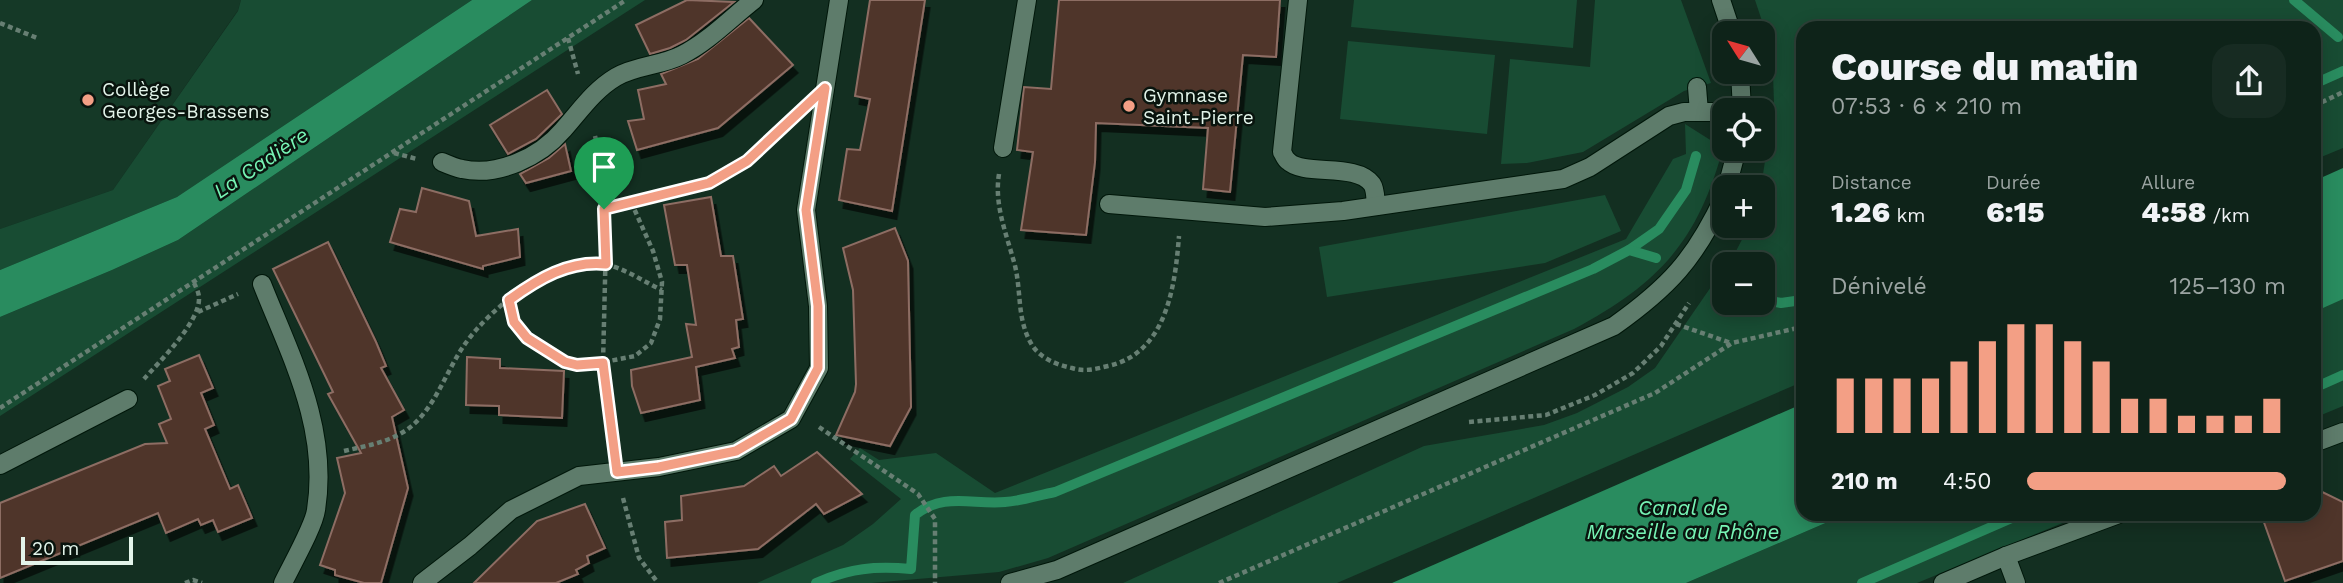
<!DOCTYPE html>
<html lang="fr">
<head>
<meta charset="utf-8">
<style>
  :root { --surface:#0e2319; --page:#172b22; --text:#f1f3f6; --muted:#9ba4a2; --line:#2e4038; --accent:#f39f85 }
  body { margin:0; font-family:"Work Sans",sans-serif; background:var(--page); color:var(--text); height:100vh; display:flex; flex-direction:column; font-size:26px; white-space:nowrap }
  * { box-sizing:border-box; margin:0 }
  p { font-size:23px; color:var(--muted) }
  .icon { flex:none; width:38px; height:38px; fill:none; stroke:currentColor; stroke-width:2; stroke-linecap:round; stroke-linejoin:round }
  .map { position:relative; flex:1; overflow:hidden }
  .side { position:absolute; left:1796px; top:21px; width:525px; height:500px; display:flex; flex-direction:column; background:var(--surface); border-radius:21px; box-shadow:0 4px 18px #0003,0 0 0 2px var(--line) }
  .side>* { flex:none }
  .needle { width:46px; rotate:307deg }
  .tools { position:absolute; left:1712px; top:21px; display:grid; gap:14px }
  .tools a { display:grid; place-items:center; width:63px; height:63px; border-radius:14px; background:var(--surface); box-shadow:0 4px 18px #0003,0 0 0 2px var(--line); font-size:35px }
  .scale { position:absolute; left:21px; bottom:18px; width:112px; box-sizing:border-box; padding-left:7px; border:4px solid #e3f4ea; border-top:0; font-size:19px; line-height:24px; white-space:nowrap; color:#e3f4ea; -webkit-text-stroke:5px #09140e; paint-order:stroke }
  .pin { position:absolute; display:grid; place-items:center; width:60px; height:60px; color:#fff; margin:-72px -30px; border-radius:50% 50% 50% 0; rotate:-45deg; box-shadow:0 0 7px #0007 }
  .pin .icon { rotate:45deg }
  .round { display:grid; place-items:center; flex:none; width:74px; height:74px; border-radius:21px; background:var(--page) }
  .headline { display:flex; align-items:center; justify-content:space-between; height:119px; padding:0 35px }
  h1 { font-size:38px; font-weight:800; line-height:52px }
  .figures { display:grid; grid-template-columns:repeat(3,1fr); gap:10px; height:119px; padding:7px 35px }
  .figures div { display:grid; align-content:center }
  .figures b { font-size:30px; font-weight:800 }
  .figures small { font-size:19px; font-weight:400 }
  .figures p { font-size:19px }
  .chart { height:196px; padding:14px 35px }
  .chart p { display:flex; justify-content:space-between }
  .chart svg { width:100%; height:126px; margin-top:7px; stroke:var(--accent); stroke-width:6 }
  ul { padding:0 35px; list-style:none; font-size:23px }
  li { display:grid; grid-template-columns:112px 84px 1fr; align-items:center; height:52px }
  li i { height:18px; border-radius:9px; background:var(--accent) }
  .map>svg:first-child { display:block }
  .built { fill:#153927 }
  .green { fill:#184c33 }
  .water { fill:#298c5f }
  .lines { fill:none; stroke-linecap:round; stroke-linejoin:round }
  .stream { stroke:#298c5f; stroke-width:10 }
  .building { fill:#50342b; stroke:#8d6d63; stroke-width:2; filter:url(#shadow) }
  .lane-casing { stroke:#00170a; stroke-width:20 }
  .street-casing { stroke:#00170a; stroke-width:20 }
  .path { stroke:#677f73; stroke-width:4.5; stroke-dasharray:5 3.5; stroke-linecap:butt }
  .lane { stroke:#5e7c6b; stroke-width:18 }
  .street { stroke:#5e7c6b; stroke-width:18 }
  .route-casing { stroke:#fff; stroke-width:14 }
  .route { stroke:#f39f85; stroke-width:9 }
  .poi-dot { fill:#f39f85; stroke:#09140e; stroke-width:2.5 }
  .labels { text-anchor:middle; stroke-width:5; stroke-linejoin:round; paint-order:stroke }
  .poi-label { font-size:19px; fill:#e3f4ea; stroke:#09140e; text-anchor:start }
  .water-label { font-size:21px; font-style:italic; fill:#77f4b5; stroke:#09140e }
</style>
</head>
<body>
<div class="map">
<svg width="2343" height="583" viewBox="0 0 2343 583">
  <defs>
    <filter id="shadow"><feDropShadow dx="4.5" dy="8" stdDeviation="0" flood-color="#0009"/></filter>
  </defs>
  <rect width="100%" height="100%" fill="#132f21"/>
  <!-- built -->
  <path class="built" d="M0,0H241L238,10L113,190L0,229Z"/>
  <!-- green -->
  <g class="green">
    <path d="M241,0H472L177,197L0,270V229L113,190L238,11Z"/>
    <path d="M532,0H645L0,416V317L112,270L178,240Z"/>
    <path d="M1354,0H1577L1573,48L1351,27Z"/>
    <path d="M1595,0H1681L1711,83L1684,91L1583,152L1527,163L1501,164L1510,59L1590,67Z"/>
    <path d="M1755,0H2343V148L2314,160V28H1802V382L1337,583H1123L1424,446L1544,425L1577,413L1628,387L1655,368L1724,268V303H1762V264H1727L1735,253L1749,226H1762L1761,187L1774,103L1773,74L1770,45Z"/>
    <path d="M1348,41L1495,55L1487,134L1340,119Z"/>
    <path d="M1685,124L1723,148C1698,242 1658,284 1574,329L1048,558L999,572L871,583H757L843,545L873,524L901,499L850,459L860,448L879,460L936,453L995,493L1626,239L1673,159L1686,154Z"/>
    <path d="M1605,195L1621,231L1545,263L1327,297L1319,247Z"/>
    <path d="M2343,298V406L2314,418V311Z"/>
    <path d="M1844,515H2082L1917,583H1686Z"/>
  </g>
  <!-- water -->
  <g class="water">
    <path d="M472,0H532L178,240L112,270L0,317V270L177,197Z"/>
    <path d="M2343,168V299L2314,312V181Z"/>
    <path d="M1802,404V514L1844,515L1686,583H1392Z"/>
  </g>
  <g class="lines">
    <!-- stream -->
    <g class="stream">
      <path d="M2294,0L2338,37"/>
      <path d="M2314,84L2343,71"/>
      <path d="M1629,250L1659,229L1686,190L1696,156"/>
      <path d="M1762,299L1781,303L1802,300"/>
      <path d="M2314,388L2343,375"/>
      <path d="M816,583C850,568 875,566 911,569L915,515C943,492 973,505 1005,502C1022,501 1039,495 1055,492L1593,269L1629,250L1656,258"/>
      <path d="M1862,583L2021,514"/>
    </g>
  </g>
  <!-- building -->
  <g class="building">
    <path d="M687,0L734,2L686,40L670,48L650,54L636,25Z"/>
    <path d="M870,0H925L892,211L839,200L847,149L860,150L870,99L855,96Z"/>
    <path d="M1059,0H1280L1276,57L1243,55L1230,192L1203,189L1208,128L1096,123L1095,162L1086,235L1021,230L1033,152L1017,150L1024,87L1051,89Z"/>
    <path d="M749,18L793,65L718,128L637,150L628,121L644,119L638,90L666,84L661,74L698,59Z"/>
    <path d="M547,90L562,114L536,139L508,154L490,125Z"/>
    <path d="M565,144L571,171L526,183L520,174L549,158Z"/>
    <path d="M422,188L469,201L476,236L518,229L520,257L483,266V269L390,242L400,209L416,212Z"/>
    <path d="M711,197L721,256H733L743,319L736,320L739,347L732,349L735,358L696,367L700,400L641,413L632,386L631,370L692,357L686,324L696,325L687,265H675L664,205Z"/>
    <path d="M895,228L908,261L911,407L890,446L836,435L855,392L856,384L853,290L843,248Z"/>
    <path d="M328,242L376,342L386,366L381,368L404,410L392,417L408,488L381,583H364L335,575V570L320,565L345,493L337,458L361,453L328,394L333,392L273,269Z"/>
    <path d="M199,355L213,388L201,393L214,425L205,429L230,489L238,485L252,518L218,532L213,520L201,525L198,519L166,533L158,513L0,578V503L145,444L167,443L159,424L171,419L158,386L170,381L165,369Z"/>
    <path d="M467,357L500,359V368L564,371L562,418L499,415V406L466,405Z"/>
    <path d="M817,452L862,494L824,514L816,504L758,549L667,558L665,522L682,520L681,496L744,486L774,466L781,476Z"/>
    <path d="M2314,488L2343,502V561L2285,581L2261,514H2314Z"/>
    <path d="M585,504L605,548L587,556L589,563L576,570L578,574L556,583H474L537,521Z"/>
  </g>
  <g class="lines">
    <defs>
      <g id="lane">
        <path d="M1298,0L1282,152C1284,155 1285,159 1288,161C1304,177 1356,162 1372,184C1376,190 1375,199 1376,206"/>
        <path d="M1697,87L1699,112"/>
        <path d="M1003,148L1027,0"/>
        <path d="M1109,204L1265,217L1343,211L1563,179L1590,167L1669,116L1684,112H1724"/>
      </g>
      <g id="street">
        <path d="M1721,0L1732,33"/>
        <path d="M1740,72L1742,110"/>
        <path d="M442,162C449,165 456,168 462,169C498,177 540,157 563,130C580,111 594,90 616,77C637,65 661,66 682,55C708,42 731,18 754,0"/>
        <path d="M1727,187L1737,149"/>
        <path d="M262,284C291,357 329,428 316,510C314,526 291,566 283,583"/>
        <path d="M2314,443L2343,432"/>
        <path d="M0,465L128,399"/>
        <path d="M2006,556L2016,583"/>
        <path d="M422,583L470,546L511,510L579,476L659,467L736,451L791,419L819,368L818,306L806,210L839,0"/>
        <path d="M1010,583L1057,570L1614,326C1669,287 1695,259 1724,197"/>
        <path d="M1943,583L2006,556L2119,514"/>
      </g>
    </defs>
    <!-- lane casing -->
    <use href="#lane" class="lane-casing"/>
    <!-- street casing -->
    <use href="#street" class="street-casing"/>
    <!-- path -->
    <g class="path">
      <path d="M0,23L37,38"/>
      <path d="M568,38L578,74"/>
      <path d="M2314,106L2343,92"/>
      <path d="M595,136L602,163L606,240L603,363L613,445"/>
      <path d="M394,153L417,159"/>
      <path d="M999,174C994,204 1006,233 1014,262C1022,290 1016,319 1032,345C1040,358 1057,365 1072,368C1085,372 1095,369 1108,366C1167,353 1175,286 1179,236"/>
      <path d="M632,204L709,183L747,161L790,122"/>
      <path d="M509,300L514,322L528,338L565,362L589,365L635,356L651,343L660,319L662,282L653,251L632,204L604,209"/>
      <path d="M198,312L238,294"/>
      <path d="M1676,324L1731,343"/>
      <path d="M144,379C159,362 200,322 199,298C199,293 196,287 194,283"/>
      <path d="M0,408L626,0"/>
      <path d="M1469,422L1546,415L1595,395L1633,373L1661,346L1689,303"/>
      <path d="M819,427L918,494L935,519V583"/>
      <path d="M344,451C365,446 386,443 405,431C435,411 445,372 465,344C491,307 556,255 603,264C623,267 644,282 662,290"/>
      <path d="M623,498L639,558L658,583"/>
      <path d="M185,583L193,580L202,583"/>
      <path d="M1219,583L1655,393L1732,343L1802,327"/>
    </g>
    <!-- lane -->
    <use href="#lane" class="lane"/>
    <!-- street -->
    <use href="#street" class="street"/>
  </g>
  <g class="lines">
    <defs>
      <path id="route" d="M825,88L806,210L818,306V368L791,419L736,451L659,467L617,472L603,363L577,365L565,362L527,338L514,322L509,300C538,279 569,260 606,264L604,209L709,183L747,161Z"/>
    </defs>
    <!-- route casing -->
    <use href="#route" class="route-casing"/>
    <!-- route -->
    <use href="#route" class="route"/>
  </g>
  <!-- markers -->
  <g class="poi-dot">
    <circle cx="88" cy="100" r="7"/>
    <circle cx="1129" cy="106" r="7"/>
  </g>
  <g class="labels">
    <!-- poi labels -->
    <g class="poi-label">
      <text x="102" y="96">Collège<tspan x="102" dy="22">Georges-Brassens</tspan></text>
      <text x="1143" y="102">Gymnase<tspan x="1143" dy="22">Saint-Pierre</tspan></text>
    </g>
    <!-- water labels -->
    <g class="water-label">
      <text transform="translate(261 163) rotate(-34)" y="7">La Cadière</text>
      <text x="1683" y="515">Canal de<tspan x="1683" dy="24">Marseille au Rhône</tspan></text>
    </g>
  </g>
</svg>
<div class="tools">
<a><svg class="needle" viewBox="-14 -14 28 28"><path d="M0-13l5 13h-10z" fill="#e53935"/><path d="M0 13l5-13h-10z" fill="#9ba4a2"/></svg></a>
<a><svg class="icon" aria-label="locate" viewBox="0 0 24 24"><circle cx="12" cy="12" r="6"/><path d="M12 2v4M12 18v4M2 12h4M18 12h4"/></svg></a>
<a>+</a>
<a>−</a>
</div>
<div class="scale">20 m</div>
<div class="pin" style="left:604px;top:209px;background:#1e9e55"><svg class="icon" aria-label="arrive" viewBox="0 0 24 24"><path d="M6 21V4h12l-3 4 3 4H6"/></svg></div>
<section class="side">
<div class="headline"><div><h1>Course du matin</h1><p>07:53 · 6 × 210 m</p></div><a class="round"><svg class="icon" aria-label="share" viewBox="0 0 24 24"><path d="M12 15V3M7 8l5-5 5 5M5 13v7h14v-7"/></svg></a></div>
<div class="figures">
<div><p>Distance</p><b>1.26<small> km</small></b></div>
<div><p>Durée</p><b>6:15</b></div>
<div><p>Allure</p><b>4:58<small> /km</small></b></div>
</div>
<div class="chart"><p><span>Dénivelé</span>125–130 m</p>
<svg viewBox="0 0 160 44" preserveAspectRatio="none"><path d="M5 44V25M15 44V25M25 44V25M35 44V25M45 44V19M55 44V12M65 44V6M75 44V6M85 44V12M95 44V19M105 44V32M115 44V32M125 44V38M135 44V38M145 44V38M155 44V32"/></svg>
</div>
<ul>
<li><b>210 m</b>4:50<i style="width:100%"></i></li>
</ul>
</section>
</div>
</body>
</html>
